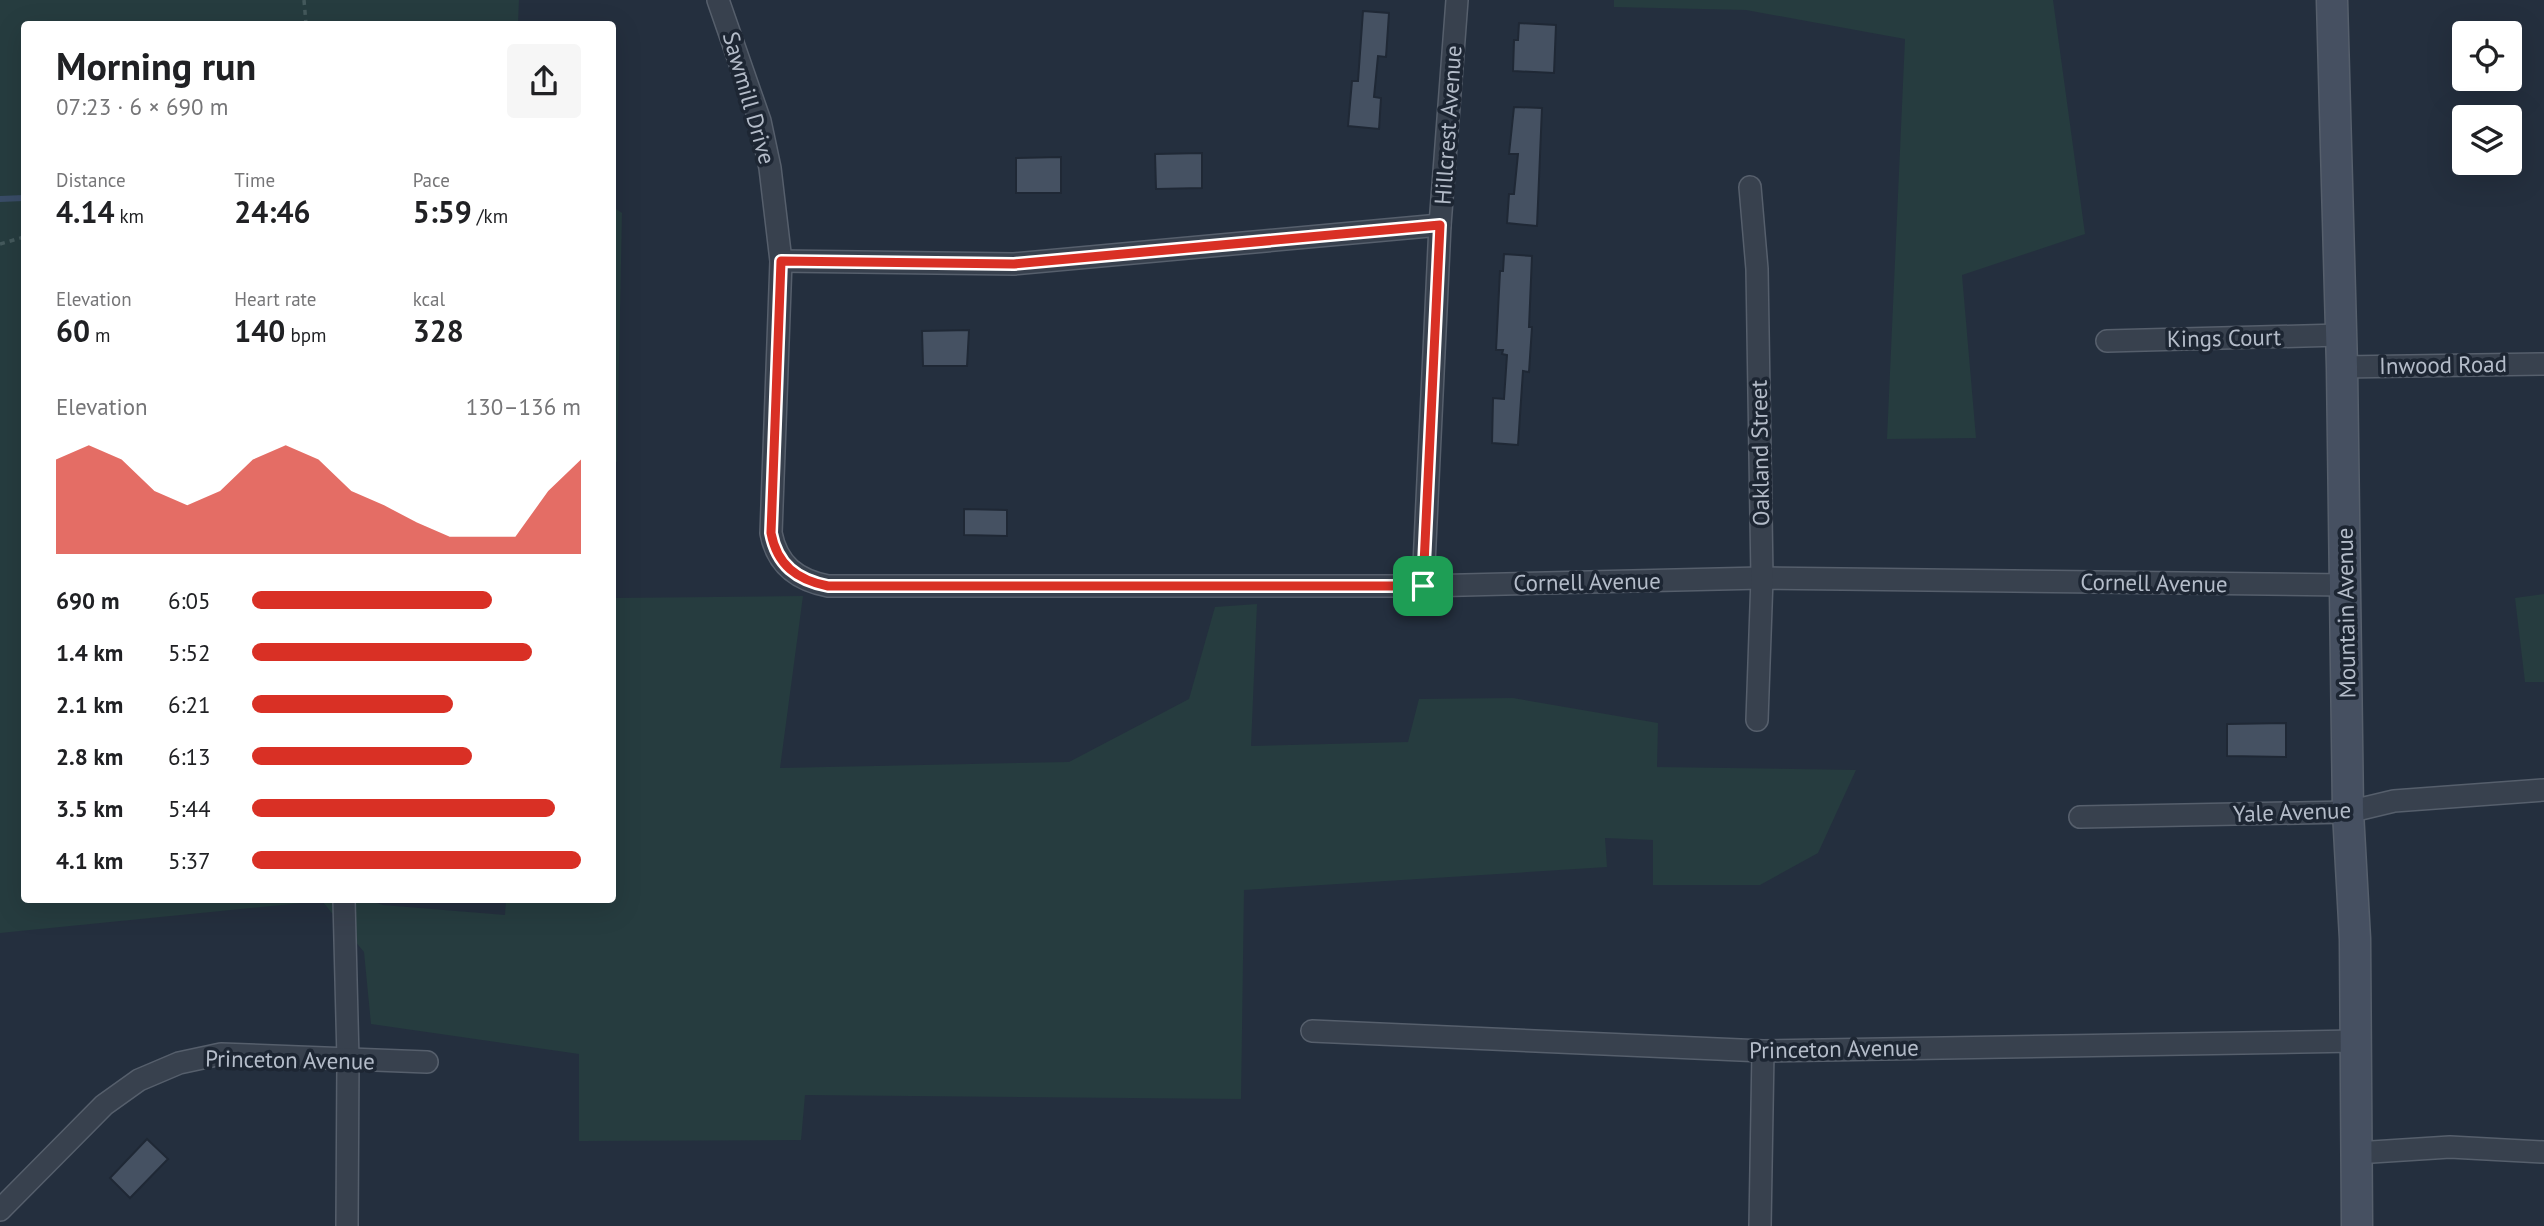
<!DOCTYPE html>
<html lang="en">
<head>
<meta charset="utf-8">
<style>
  :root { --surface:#fff; --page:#f6f6f6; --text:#202124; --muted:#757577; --accent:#d93025 }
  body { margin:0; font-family:"PT Sans",sans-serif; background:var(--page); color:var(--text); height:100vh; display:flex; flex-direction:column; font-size:26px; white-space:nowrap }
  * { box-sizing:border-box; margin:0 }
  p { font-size:23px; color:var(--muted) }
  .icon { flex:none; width:38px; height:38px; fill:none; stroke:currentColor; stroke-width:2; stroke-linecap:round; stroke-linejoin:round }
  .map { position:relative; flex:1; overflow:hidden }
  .details { position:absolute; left:21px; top:21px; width:595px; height:882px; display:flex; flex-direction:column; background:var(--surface); border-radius:7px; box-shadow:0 7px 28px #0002 }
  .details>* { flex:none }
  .fabs { position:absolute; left:2452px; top:21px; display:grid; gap:14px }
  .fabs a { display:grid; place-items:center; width:70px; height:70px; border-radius:7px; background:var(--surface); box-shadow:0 7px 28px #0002; font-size:35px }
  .pin { position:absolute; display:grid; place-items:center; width:60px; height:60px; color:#fff; margin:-30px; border-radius:14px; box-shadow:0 4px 10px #0006 }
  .round { display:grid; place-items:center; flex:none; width:74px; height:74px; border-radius:7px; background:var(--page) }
  .head { display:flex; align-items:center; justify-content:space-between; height:119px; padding:0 35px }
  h1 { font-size:38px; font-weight:700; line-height:52px }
  .stats { display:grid; grid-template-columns:repeat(3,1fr); gap:10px; height:119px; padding:7px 35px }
  .stats div { display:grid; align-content:center }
  .stats b { font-size:30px; font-weight:700 }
  .stats small { font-size:19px; font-weight:400 }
  .stats p { font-size:19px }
  .chart { height:196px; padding:14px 35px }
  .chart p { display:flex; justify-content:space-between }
  .chart svg { width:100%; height:126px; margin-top:7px; fill:var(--accent); opacity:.7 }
  ul { padding:0 35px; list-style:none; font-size:23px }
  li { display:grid; grid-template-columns:112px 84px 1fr; align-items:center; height:52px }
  li i { height:18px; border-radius:9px; background:var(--accent) }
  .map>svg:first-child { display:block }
  .green { fill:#263c3f }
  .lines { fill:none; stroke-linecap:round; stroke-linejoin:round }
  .stream { stroke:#394c67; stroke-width:6 }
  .building { fill:#455162; stroke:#1f2835; stroke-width:2 }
  .minor-casing { stroke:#565f6c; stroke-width:24 }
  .secondary-casing { stroke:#565f6c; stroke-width:33 }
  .path { stroke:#44595c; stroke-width:3.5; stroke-dasharray:5 5; stroke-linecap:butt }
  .minor { stroke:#38414e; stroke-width:21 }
  .secondary { stroke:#465061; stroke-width:30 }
  .route-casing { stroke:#fff; stroke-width:14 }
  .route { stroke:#d93025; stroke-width:9 }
  .labels { text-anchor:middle; stroke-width:7; stroke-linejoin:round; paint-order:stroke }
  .street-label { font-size:23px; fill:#b4bcc9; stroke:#1d2633 }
</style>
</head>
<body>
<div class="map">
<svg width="2544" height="1226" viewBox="0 0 2544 1226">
  <rect width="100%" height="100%" fill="#242f3e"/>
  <!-- green -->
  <g class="green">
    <path d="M0,0H519L518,24H24V900H367L383,905L505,915L506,900H612L613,598L803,596L780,768L1069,762L1189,699L1215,607L1257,604L1251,746L1408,742L1419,699L1513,698L1658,723L1657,767L1856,770L1818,853L1760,885H1653V840L1605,838L1607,867L1244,890L1241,1099L805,1095L801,1140L579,1141V1054L371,1024L364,952L322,901L0,933Z"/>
    <path d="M1614,0H2053L2085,234L1962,275L1976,438L1887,439L1905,39L1746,10L1614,7Z"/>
    <path d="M613,207L622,213L617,462L612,461Z"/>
    <path d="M2544,594V682H2525L2515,598Z"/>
  </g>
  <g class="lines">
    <!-- stream -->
    <path class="stream" d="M0,199L24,198"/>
  </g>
  <!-- building -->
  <g class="building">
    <path d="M1363,11L1389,13L1386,57L1378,56L1374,97L1381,98L1379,129L1348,126L1352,81H1358Z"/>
    <path d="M1519,23L1556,25L1554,73L1513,71L1514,40H1518Z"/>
    <path d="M1514,107L1542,108L1537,226L1507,223L1509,194H1514L1518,154H1509Z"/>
    <path d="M1202,153V188L1156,189L1155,154Z"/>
    <path d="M1061,157V193H1016V158Z"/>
    <path d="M1504,254L1532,256L1529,327H1532L1529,372L1523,371L1518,445L1492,443L1493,398L1504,399L1507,355L1502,354L1503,350H1496L1500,271H1503Z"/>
    <path d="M969,330L967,366H923L922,331Z"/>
    <path d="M964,509L1007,510V536L964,535Z"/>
    <path d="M2286,723V757L2227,756V724Z"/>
    <path d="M147,1139L168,1159L130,1198L110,1178Z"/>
  </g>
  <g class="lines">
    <defs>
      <g id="minor">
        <path d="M718,0L760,121L770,168L781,261L771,533C777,565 797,580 828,586H1423L1762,578L2346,585"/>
        <path d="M1750,187L1757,269L1762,578L1757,720"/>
        <path d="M781,261L1014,264L1440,225"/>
        <path d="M2107,341L2340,335"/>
        <path d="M2342,367L2544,364"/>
        <path d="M1423,586L1440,225L1457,0"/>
        <path d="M2080,817L2348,812L2394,801L2544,790"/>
        <path d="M344,900L348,1059L347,1226"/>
        <path d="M1312,1031L1763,1051L2356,1041"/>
        <path d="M2356,1153L2450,1147L2544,1152"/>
        <path d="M0,1210L104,1105L139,1080L179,1063L221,1054L427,1062"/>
        <path d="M1760,1226L1763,1051"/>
      </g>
      <path id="secondary" d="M2332,0L2342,367L2348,812L2355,939L2357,1226"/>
    </defs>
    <!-- minor casing -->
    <use href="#minor" class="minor-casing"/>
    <!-- secondary casing -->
    <use href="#secondary" class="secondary-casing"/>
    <!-- path -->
    <g class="path">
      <path d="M304,0L306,24"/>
      <path d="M0,244L24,237"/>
    </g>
    <!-- minor -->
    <use href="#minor" class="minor"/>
    <!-- secondary -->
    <use href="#secondary" class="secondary"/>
  </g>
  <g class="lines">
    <defs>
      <path id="route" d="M1440,225L1423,586H828C797,580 777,565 771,533L781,261L1014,264Z"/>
    </defs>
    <!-- route casing -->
    <use href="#route" class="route-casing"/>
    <!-- route -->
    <use href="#route" class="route"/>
  </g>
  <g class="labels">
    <!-- street labels -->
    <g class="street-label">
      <text transform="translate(749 98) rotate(74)" y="8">Sawmill Drive</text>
      <text transform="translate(1448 125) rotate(-86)" y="8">Hillcrest Avenue</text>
      <text transform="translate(2224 338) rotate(-1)" y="8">Kings Court</text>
      <text transform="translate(2443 365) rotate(-1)" y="8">Inwood Road</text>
      <text transform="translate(1760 453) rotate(-91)" y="8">Oakland Street</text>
      <text transform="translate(1587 582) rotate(-1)" y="8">Cornell Avenue</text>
      <text transform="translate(2154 583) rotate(1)" y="8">Cornell Avenue</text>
      <text transform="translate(2346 613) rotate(-91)" y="8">Mountain Avenue</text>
      <text transform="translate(2292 812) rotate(-2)" y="8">Yale Avenue</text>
      <text transform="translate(1834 1049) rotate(-1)" y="8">Princeton Avenue</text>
      <text transform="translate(290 1060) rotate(1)" y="8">Princeton Avenue</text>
    </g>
  </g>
</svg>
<div class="fabs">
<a><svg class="icon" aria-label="locate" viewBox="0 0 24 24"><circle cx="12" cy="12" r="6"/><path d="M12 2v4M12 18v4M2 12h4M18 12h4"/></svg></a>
<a><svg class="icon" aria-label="layers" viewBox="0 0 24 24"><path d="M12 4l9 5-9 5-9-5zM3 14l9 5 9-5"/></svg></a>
</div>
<div class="pin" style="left:1423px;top:586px;background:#1e9e55"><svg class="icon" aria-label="arrive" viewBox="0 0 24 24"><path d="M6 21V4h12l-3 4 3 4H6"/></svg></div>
<section class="details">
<div class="head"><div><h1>Morning run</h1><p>07:23 · 6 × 690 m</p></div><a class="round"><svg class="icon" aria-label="share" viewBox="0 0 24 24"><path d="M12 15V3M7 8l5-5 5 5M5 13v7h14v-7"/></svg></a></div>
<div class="stats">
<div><p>Distance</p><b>4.14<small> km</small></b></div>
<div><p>Time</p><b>24:46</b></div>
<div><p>Pace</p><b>5:59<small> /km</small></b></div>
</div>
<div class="stats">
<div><p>Elevation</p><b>60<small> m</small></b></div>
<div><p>Heart rate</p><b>140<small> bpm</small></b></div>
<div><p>kcal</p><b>328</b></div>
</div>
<div class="chart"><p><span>Elevation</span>130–136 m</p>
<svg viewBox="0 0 160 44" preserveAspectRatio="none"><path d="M0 44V11L10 6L20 11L30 22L40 27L50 22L60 11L70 6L80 11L90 22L100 27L110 33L120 38L130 38L140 38L150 22L160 11V44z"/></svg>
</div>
<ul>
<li><b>690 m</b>6:05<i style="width:73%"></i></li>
<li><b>1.4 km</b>5:52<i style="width:85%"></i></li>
<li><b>2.1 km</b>6:21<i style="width:61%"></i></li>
<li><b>2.8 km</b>6:13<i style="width:67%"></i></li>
<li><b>3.5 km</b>5:44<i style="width:92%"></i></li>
<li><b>4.1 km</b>5:37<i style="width:100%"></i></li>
</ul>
</section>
</div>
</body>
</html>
